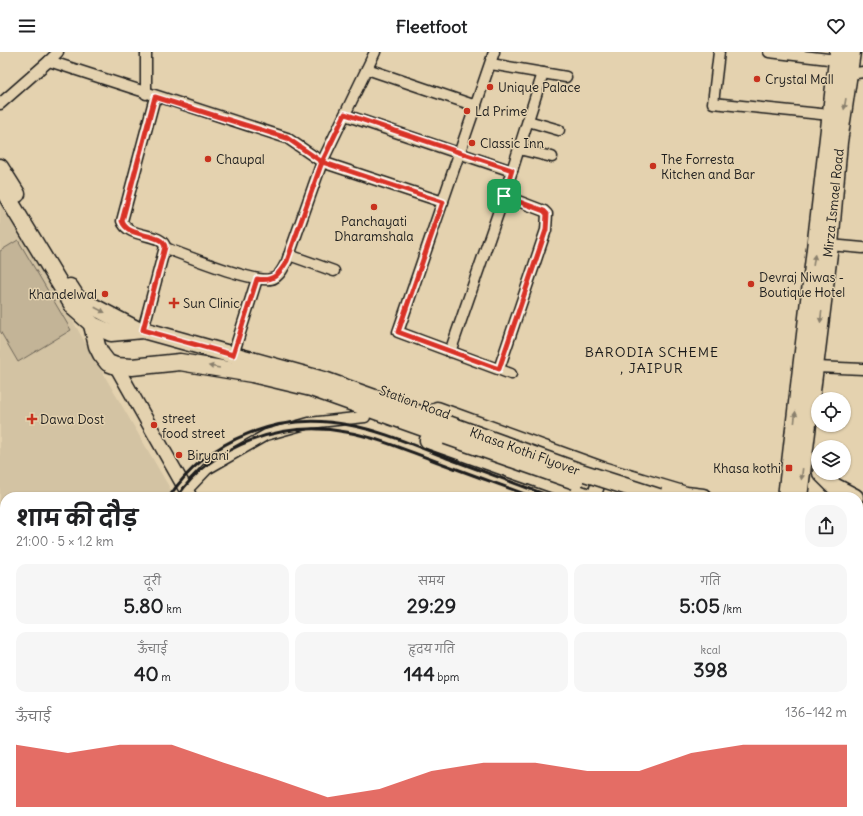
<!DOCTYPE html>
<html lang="hi">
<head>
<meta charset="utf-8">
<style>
  :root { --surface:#fff; --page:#f6f6f6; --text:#202124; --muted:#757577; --accent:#d93025 }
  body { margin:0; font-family:Delius,"Playpen Sans Deva",sans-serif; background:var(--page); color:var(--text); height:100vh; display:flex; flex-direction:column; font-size:15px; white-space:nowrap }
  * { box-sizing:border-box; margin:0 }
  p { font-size:13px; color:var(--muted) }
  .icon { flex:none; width:22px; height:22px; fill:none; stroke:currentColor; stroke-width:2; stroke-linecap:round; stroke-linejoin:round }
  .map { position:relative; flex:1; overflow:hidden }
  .details { position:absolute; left:0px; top:440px; width:863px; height:324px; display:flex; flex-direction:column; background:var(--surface); border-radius:16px 16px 0 0; box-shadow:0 1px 3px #0004 }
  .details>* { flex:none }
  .buttons { position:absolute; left:811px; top:340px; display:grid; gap:8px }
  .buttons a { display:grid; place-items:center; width:40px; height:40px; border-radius:50%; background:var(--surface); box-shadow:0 1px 3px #0004; font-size:20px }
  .pin { position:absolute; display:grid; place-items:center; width:34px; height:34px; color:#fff; margin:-17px; border-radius:8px; box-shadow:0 2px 6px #0006 }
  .round { display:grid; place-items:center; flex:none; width:42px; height:42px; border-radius:16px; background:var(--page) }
  .headline { display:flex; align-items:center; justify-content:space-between; height:68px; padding:0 16px }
  h1 { font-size:22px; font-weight:700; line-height:30px }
  .metrics { display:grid; grid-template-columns:repeat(3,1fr); gap:6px; height:68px; padding:4px 16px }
  .metrics div { display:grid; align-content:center; border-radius:10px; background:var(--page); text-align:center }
  .metrics b { font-size:20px; font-weight:700 }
  .metrics small { font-size:11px; font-weight:400 }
  .metrics p { font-size:11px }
  .chart { height:112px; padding:8px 16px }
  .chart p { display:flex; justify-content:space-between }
  .chart svg { width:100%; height:72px; margin-top:4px; fill:var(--accent); opacity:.7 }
  header { display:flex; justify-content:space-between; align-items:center; height:52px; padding:0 16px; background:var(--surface); font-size:18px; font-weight:700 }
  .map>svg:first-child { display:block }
  .built { fill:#d3c3a3 }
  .green { fill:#c3b497; stroke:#70685a }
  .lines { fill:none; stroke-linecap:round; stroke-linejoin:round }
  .minor-casing { stroke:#1c1c1c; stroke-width:13 }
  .tertiary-casing { stroke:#1c1c1c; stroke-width:16 }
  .primary-casing { stroke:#1c1c1c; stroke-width:19 }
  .minor { stroke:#e4d2af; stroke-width:10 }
  .tertiary { stroke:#e4d2af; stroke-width:13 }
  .primary { stroke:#e4d2af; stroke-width:16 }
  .rail { stroke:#1c1c1c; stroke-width:3 }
  .tertiary-bridge-casing { stroke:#1c1c1c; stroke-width:16; stroke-linecap:butt }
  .primary-bridge-casing { stroke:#1c1c1c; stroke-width:19; stroke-linecap:butt }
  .tertiary-bridge { stroke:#e4d2af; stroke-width:13 }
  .primary-bridge { stroke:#e4d2af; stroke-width:16 }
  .oneway { fill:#8a806d }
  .route-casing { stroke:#fff; stroke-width:8 }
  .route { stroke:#d93025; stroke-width:5 }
  .poi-dot { fill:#c8321e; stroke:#e4d2af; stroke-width:1.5 }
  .labels { text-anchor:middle; stroke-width:3; stroke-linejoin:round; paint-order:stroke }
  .poi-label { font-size:13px; fill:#1c1c1c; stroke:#e4d2af; text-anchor:start }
  .street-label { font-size:13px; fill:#1c1c1c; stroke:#e4d2af }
  .neighbourhood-label { font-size:14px; letter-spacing:1px; fill:#1c1c1c; stroke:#e4d2af }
</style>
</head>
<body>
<header><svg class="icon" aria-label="menu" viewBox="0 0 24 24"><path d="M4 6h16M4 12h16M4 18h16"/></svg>Fleetfoot<svg class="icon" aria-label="heart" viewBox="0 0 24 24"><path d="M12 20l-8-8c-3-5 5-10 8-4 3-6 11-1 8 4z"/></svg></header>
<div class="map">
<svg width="863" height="764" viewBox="0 0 863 764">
  <rect width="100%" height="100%" fill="#e4d2af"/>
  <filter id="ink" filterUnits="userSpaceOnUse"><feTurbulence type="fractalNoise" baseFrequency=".025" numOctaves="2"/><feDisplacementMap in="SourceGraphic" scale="8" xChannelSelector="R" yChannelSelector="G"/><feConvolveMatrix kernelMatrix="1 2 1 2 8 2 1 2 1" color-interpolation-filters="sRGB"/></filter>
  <g filter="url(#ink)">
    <!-- built -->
    <path class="built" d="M0,144L175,445H5V610H0Z"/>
    <!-- green -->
    <path class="green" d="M18,188L71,278L18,310L0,279V199Z"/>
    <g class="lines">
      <defs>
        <g id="minor">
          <path d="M146,0V42"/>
          <path d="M494,0L398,280L511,322"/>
          <path d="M719,0L713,51L830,63"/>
          <path d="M769,0L837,8"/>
          <path d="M49,9L58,0"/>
          <path d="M491,12L566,25"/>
          <path d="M367,17L476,54"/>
          <path d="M850,22L863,20"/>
          <path d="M0,52L49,9L287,86L322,110L443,150"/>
          <path d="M345,63L512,119"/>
          <path d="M528,69L559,78"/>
          <path d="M519,97L552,105"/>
          <path d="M830,193L863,196"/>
          <path d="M165,195L168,197C187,204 260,234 274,226C281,223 284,214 287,209L322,110L375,0"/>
          <path d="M289,203L334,219"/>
          <path d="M143,278L165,195C162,180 128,187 122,169L155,45"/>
          <path d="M450,300L502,150L543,21"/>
          <path d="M233,303L257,227"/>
          <path d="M816,315L863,317"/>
          <path d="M499,317L546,178L547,162L544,159L505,144"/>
          <path d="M186,439L207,417L266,383L309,371L365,365"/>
          <path d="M300,759L308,761"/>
        </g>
        <g id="tertiary">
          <path d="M116,314L190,445"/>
          <path d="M594,445L602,418"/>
          <path d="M0,629L3,632L2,649H0"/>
          <path d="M158,759L159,764"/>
          <path d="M180,759V764"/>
        </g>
        <g id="primary">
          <path d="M0,115L17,142"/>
          <path d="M0,133L75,257L93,273L111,281L143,278L179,288L327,329L448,372"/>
          <path d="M70,235L77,246L138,278"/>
          <path d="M92,273L97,294L101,302L108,311L116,314L132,315L180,310L252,322L311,336L446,384"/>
          <path d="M437,358L602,418L686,443L703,445"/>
          <path d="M428,388L589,445"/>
          <path d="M821,421L834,434L855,445"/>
          <path d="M786,445L838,0"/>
          <path d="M799,445L830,193L839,90L852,0"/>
          <path d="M858,459L863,458"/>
          <path d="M858,473L863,472"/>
          <path d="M858,485L863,484"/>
          <path d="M858,569L863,572"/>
          <path d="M858,584L863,588"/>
        </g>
      </defs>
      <!-- minor casing -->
      <use href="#minor" class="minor-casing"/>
      <!-- tertiary casing -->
      <use href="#tertiary" class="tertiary-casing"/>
      <!-- primary casing -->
      <use href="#primary" class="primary-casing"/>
      <!-- minor -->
      <use href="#minor" class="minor"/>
      <!-- tertiary -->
      <use href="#tertiary" class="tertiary"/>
      <!-- primary -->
      <use href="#primary" class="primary"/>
      <!-- rail -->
      <g class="rail">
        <path d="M169,445C208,386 281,359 349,373C383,379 415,394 447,406C482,419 517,432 552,445"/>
        <path d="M177,445C213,392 284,368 346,380C375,385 403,397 430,407C464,420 498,432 533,445"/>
        <path d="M858,481L863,480"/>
        <path d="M0,487L5,495"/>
        <path d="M858,490H863"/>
        <path d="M0,497L5,505"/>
        <path d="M0,519L5,525"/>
        <path d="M0,535L5,543"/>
        <path d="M0,548L5,555"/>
        <path d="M110,759L111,764"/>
        <path d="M118,759L120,764"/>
        <path d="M134,759L135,764"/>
        <path d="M141,759L142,764"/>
        <path d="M170,759L171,764"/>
      </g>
      <defs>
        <path id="tertiary-bridge" d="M0,639H5"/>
        <g id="primary-bridge">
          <path d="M448,372L578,419L659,445"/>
          <path d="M446,384L575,429"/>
        </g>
      </defs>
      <!-- tertiary-bridge casing -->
      <use href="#tertiary-bridge" class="tertiary-bridge-casing"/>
      <!-- primary-bridge casing -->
      <use href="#primary-bridge" class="primary-bridge-casing"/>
      <!-- tertiary-bridge -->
      <use href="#tertiary-bridge" class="tertiary-bridge"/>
      <!-- primary-bridge -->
      <use href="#primary-bridge" class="primary-bridge"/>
    </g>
    <!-- one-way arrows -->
    <defs><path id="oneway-solid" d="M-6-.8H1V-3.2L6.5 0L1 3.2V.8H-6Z"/></defs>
    <g class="oneway">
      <use href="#oneway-solid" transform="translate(845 52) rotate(99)"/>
      <use href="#oneway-solid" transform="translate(814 208) rotate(-82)"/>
      <use href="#oneway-solid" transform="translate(100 258) rotate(28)"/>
      <use href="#oneway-solid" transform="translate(821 265) rotate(96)"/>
      <use href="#oneway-solid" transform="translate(214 315) rotate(-170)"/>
      <use href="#oneway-solid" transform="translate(795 365) rotate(-84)"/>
      <use href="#oneway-solid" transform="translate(802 422) rotate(97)"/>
    </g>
  </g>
  <g class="lines" filter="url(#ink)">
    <defs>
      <path id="route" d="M504,144L512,118L345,62L322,110L287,209C279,222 274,230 257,227L233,303L143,278L165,195C162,180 128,187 122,169L155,45L287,86L322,110L443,150L398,280L499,317L546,178L547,162L544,159L504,144"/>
    </defs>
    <!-- route casing -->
    <use href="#route" class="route-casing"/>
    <!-- route -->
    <use href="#route" class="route"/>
  </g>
  <!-- markers -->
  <g class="poi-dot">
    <circle cx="757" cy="27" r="4"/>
    <circle cx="490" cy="35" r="4"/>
    <circle cx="467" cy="59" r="4"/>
    <circle cx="472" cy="91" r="4"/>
    <circle cx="208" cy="107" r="4"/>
    <circle cx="653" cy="114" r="4"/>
    <circle cx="374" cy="155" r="4"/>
    <circle cx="751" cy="232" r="4"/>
    <circle cx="105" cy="242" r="4"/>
    <path d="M172 245h4v4h4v4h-4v4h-4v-4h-4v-4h4z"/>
    <path d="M30 361h4v4h4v4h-4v4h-4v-4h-4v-4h4z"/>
    <circle cx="154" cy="373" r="4"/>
    <circle cx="179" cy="403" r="4"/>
    <rect x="785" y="412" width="8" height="8" rx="2"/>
  </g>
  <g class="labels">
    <!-- poi labels -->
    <g class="poi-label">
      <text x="765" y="32">Crystal Mall</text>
      <text x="498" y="40">Unique Palace</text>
      <text x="475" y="64">Ld Prime</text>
      <text x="480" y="96">Classic Inn</text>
      <text x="216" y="112">Chaupal</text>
      <text x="661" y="112">The Forresta<tspan x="661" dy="15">Kitchen and Bar</tspan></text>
      <text x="374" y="174" text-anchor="middle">Panchayati<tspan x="374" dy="15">Dharamshala</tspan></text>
      <text x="759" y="230">Devraj Niwas -<tspan x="759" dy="15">Boutique Hotel</tspan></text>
      <text x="97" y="247" text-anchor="end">Khandelwal</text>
      <text x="183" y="256">Sun Clinic</text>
      <text x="162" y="371">street<tspan x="162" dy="15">food street</tspan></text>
      <text x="40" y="372">Dawa Dost</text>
      <text x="187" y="408">Biryani</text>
      <text x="781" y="421" text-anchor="end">Khasa kothi</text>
    </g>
    <!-- street labels -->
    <g class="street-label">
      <text transform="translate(833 151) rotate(-84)" y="5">Mirza Ismael Road</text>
      <text transform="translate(415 350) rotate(20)" y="5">Station Road</text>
      <text transform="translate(525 399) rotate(20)" y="5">Khasa Kothi Flyover</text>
    </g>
    <!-- neighbourhood labels -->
    <g class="neighbourhood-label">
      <text x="652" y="305">BARODIA SCHEME<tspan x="652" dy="16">, JAIPUR</tspan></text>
    </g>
  </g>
</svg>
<div class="buttons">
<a><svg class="icon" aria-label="locate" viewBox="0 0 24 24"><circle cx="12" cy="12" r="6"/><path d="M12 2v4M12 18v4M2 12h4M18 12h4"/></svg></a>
<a><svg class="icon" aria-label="layers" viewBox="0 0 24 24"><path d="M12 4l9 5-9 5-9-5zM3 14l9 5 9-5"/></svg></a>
</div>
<div class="pin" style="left:504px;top:144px;background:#1e9e55"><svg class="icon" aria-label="arrive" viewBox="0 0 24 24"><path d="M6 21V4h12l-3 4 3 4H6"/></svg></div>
<section class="details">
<div class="headline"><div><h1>शाम की दौड़</h1><p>21:00 · 5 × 1.2 km</p></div><a class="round"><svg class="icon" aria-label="share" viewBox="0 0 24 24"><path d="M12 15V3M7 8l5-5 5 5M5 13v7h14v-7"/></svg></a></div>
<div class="metrics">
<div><p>दूरी</p><b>5.80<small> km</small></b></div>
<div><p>समय</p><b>29:29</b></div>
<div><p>गति</p><b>5:05<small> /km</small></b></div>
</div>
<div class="metrics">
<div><p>ऊँचाई</p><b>40<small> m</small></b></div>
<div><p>हृदय गति</p><b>144<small> bpm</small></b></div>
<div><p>kcal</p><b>398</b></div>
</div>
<div class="chart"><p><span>ऊँचाई</span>136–142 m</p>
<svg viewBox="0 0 160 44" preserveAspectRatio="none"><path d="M0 44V6L10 11L20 6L30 6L40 17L50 27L60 38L70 33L80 22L90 17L100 17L110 22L120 22L130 11L140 6L150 6L160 6V44z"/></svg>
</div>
</section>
</div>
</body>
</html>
